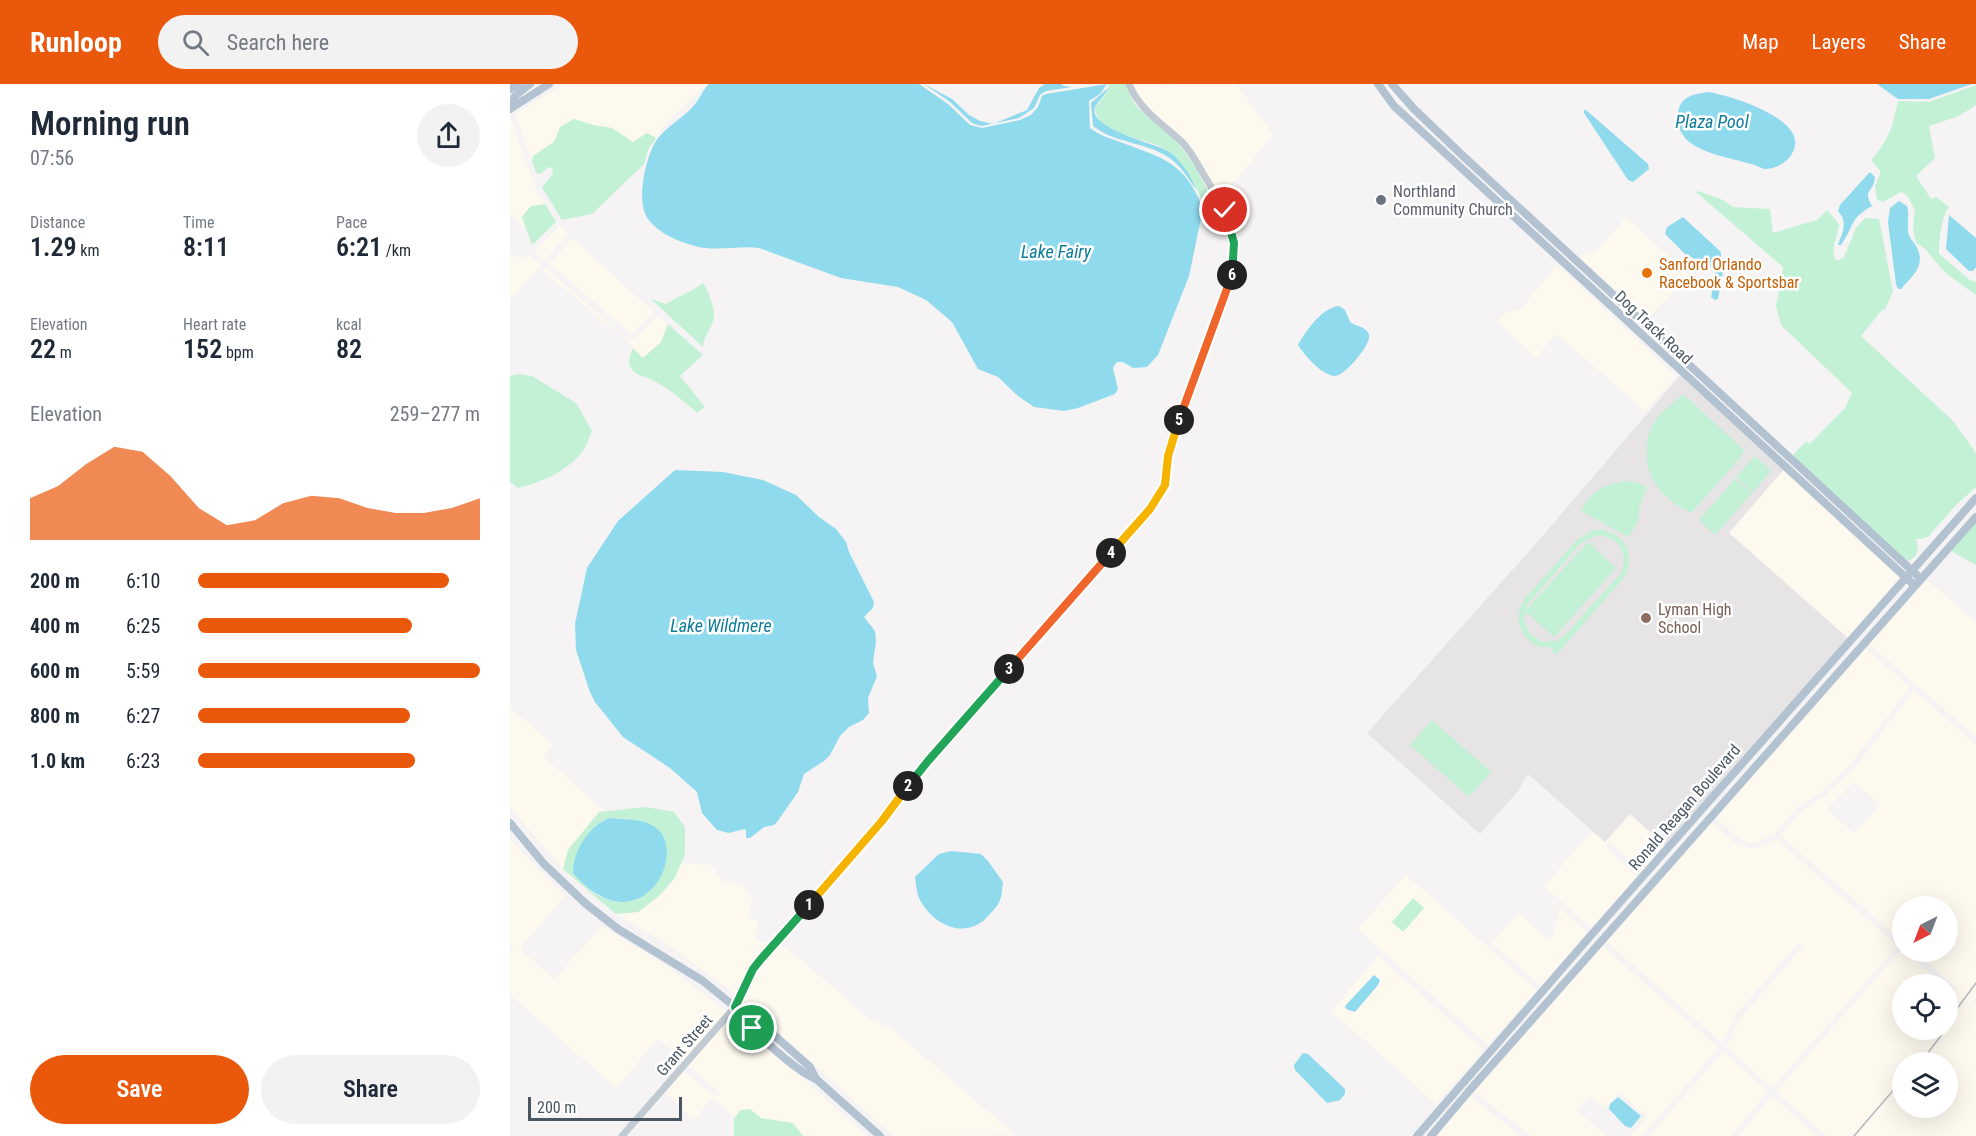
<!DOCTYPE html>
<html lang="en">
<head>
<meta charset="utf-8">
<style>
  :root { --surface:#fff; --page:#f2f2f3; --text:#1f2937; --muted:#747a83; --accent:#ea580c }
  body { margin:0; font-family:"Roboto Condensed",sans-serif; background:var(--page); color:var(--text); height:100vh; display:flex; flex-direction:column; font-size:22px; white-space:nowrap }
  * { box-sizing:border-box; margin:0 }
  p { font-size:20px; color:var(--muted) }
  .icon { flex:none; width:33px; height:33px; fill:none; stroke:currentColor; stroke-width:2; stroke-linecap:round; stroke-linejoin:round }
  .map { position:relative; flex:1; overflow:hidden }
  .panel { display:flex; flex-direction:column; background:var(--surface); width:510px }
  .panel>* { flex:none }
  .needle { width:39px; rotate:222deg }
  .controls { position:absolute; left:1382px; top:812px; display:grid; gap:12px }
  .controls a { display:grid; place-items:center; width:66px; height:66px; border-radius:50%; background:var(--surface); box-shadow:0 6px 24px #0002; font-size:30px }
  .scale { position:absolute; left:18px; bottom:15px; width:154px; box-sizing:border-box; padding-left:6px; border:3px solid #4a5661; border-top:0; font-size:16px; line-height:21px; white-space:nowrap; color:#4a5661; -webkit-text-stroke:4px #fff; paint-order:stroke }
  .pin { position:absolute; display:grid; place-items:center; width:51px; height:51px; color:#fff; margin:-26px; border:3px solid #fff; border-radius:50%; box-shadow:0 2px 6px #0007 }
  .km { position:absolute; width:30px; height:30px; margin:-15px; border-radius:50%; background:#222; color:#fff; font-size:16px; line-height:30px; text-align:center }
  .round { display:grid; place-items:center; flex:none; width:63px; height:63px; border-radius:32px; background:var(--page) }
  .summary { display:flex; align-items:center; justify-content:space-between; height:102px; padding:0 30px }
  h1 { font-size:33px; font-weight:600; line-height:45px }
  .metrics { display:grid; grid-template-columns:repeat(3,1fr); gap:9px; height:102px; padding:6px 30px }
  .metrics div { display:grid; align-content:center }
  .metrics b { font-size:26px; font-weight:600 }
  .metrics small { font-size:16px; font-weight:400 }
  .metrics p { font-size:16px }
  .chart { height:168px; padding:12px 30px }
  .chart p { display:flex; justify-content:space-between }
  .chart svg { width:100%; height:108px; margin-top:6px; fill:var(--accent); opacity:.7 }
  .cta { display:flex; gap:12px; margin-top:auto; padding:12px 30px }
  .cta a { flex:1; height:69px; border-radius:36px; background:var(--accent); color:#fff; font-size:24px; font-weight:600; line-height:69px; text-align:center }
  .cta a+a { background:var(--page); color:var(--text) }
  ul { padding:0 30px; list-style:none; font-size:20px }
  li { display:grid; grid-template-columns:96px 72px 1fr; align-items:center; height:45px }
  li i { height:15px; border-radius:8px; background:var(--accent) }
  header { display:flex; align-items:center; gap:36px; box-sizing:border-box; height:84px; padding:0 30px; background:var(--accent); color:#fff }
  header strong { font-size:28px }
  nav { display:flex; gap:33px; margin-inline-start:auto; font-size:21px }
  .search { width:420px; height:54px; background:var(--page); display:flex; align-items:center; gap:15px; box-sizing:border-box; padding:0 21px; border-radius:33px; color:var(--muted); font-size:22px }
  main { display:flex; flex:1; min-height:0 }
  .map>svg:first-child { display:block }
  .commercial { fill:#fdf9ef; fill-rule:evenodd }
  .education { fill:#e6e4e5 }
  .green { fill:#c3f1d5; fill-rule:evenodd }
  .water { fill:#90daee }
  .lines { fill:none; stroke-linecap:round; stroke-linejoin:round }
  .minor { stroke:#c1cad2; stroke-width:7 }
  .major { stroke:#b3c2d1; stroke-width:8 }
  .rail { stroke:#b5b8bd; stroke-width:1.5 }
  .split-1-casing { stroke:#fff; stroke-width:12 }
  .split-2-casing { stroke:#fff; stroke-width:12 }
  .split-3-casing { stroke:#fff; stroke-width:12 }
  .split-4-casing { stroke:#fff; stroke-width:12 }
  .split-5-casing { stroke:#fff; stroke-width:12 }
  .split-6-casing { stroke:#fff; stroke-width:12 }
  .split-7-casing { stroke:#fff; stroke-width:12 }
  .split-1 { stroke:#22a559; stroke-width:8 }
  .split-2 { stroke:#f5b400; stroke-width:8 }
  .split-3 { stroke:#22a559; stroke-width:8 }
  .split-4 { stroke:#f0652b; stroke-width:8 }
  .split-5 { stroke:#f5b400; stroke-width:8 }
  .split-6 { stroke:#f0652b; stroke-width:8 }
  .split-7 { stroke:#22a559; stroke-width:8 }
  .worship-dot { fill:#6b7280; stroke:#fff; stroke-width:2 }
  .food-dot { fill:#e8710a; stroke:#fff; stroke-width:2 }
  .education-dot { fill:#8d6e63; stroke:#fff; stroke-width:2 }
  .labels { text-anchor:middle; stroke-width:5; stroke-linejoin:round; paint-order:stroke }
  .worship-label { font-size:16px; fill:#5b616d; stroke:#fff; text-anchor:start }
  .food-label { font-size:16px; fill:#c56008; stroke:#fff; text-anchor:start }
  .street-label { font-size:16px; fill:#4a5661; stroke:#fff }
  .education-label { font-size:16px; fill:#785e54; stroke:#fff; text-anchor:start }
  .water-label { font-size:18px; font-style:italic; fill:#0c7c9b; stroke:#fff }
</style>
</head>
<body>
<header>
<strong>Runloop</strong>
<div class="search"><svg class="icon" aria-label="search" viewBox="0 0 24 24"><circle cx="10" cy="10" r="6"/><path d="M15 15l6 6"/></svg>Search here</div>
<nav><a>Map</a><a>Layers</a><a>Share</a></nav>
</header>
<main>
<section class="panel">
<div class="summary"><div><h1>Morning run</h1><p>07:56</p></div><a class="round"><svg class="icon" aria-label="share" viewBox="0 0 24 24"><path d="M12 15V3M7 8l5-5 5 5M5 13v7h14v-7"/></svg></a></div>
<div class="metrics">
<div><p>Distance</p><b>1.29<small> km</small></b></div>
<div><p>Time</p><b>8:11</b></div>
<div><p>Pace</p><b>6:21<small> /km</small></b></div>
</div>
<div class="metrics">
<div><p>Elevation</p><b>22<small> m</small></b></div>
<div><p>Heart rate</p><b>152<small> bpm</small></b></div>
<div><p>kcal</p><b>82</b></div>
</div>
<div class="chart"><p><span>Elevation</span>259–277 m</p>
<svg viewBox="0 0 160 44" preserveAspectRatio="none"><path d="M0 44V27L10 22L20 13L30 6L40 8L50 18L60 31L70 38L80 36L90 29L100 26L110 27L120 31L130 33L140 33L150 31L160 27V44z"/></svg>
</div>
<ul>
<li><b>200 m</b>6:10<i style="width:89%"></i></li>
<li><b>400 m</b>6:25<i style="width:76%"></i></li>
<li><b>600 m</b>5:59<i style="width:100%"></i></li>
<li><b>800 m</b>6:27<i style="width:75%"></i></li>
<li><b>1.0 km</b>6:23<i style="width:77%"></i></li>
</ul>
<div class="cta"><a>Save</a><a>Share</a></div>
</section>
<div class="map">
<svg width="1466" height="1052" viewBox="0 0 1466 1052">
  <rect width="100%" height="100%" fill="#f5f3f3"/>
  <!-- commercial -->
  <g class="commercial">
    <path d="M54,0H196L158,37L146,54L137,49L123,58L102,44L83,41L64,35L44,58L23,72L22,78L5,30Z"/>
    <path d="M622,0H651L655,2L665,0H726L763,51L718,105L704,103L682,65L637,24L625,8Z"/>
    <path d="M0,33L28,110L35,120L21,122L12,133L15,145L5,133L0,132Z"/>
    <path d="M1116,133L1179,190L1134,239L1068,177L1073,172L1088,165Z"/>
    <path d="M50,142L58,150L35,176L23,168Z"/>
    <path d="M62,154L144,228L123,249H120L40,180Z"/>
    <path d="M0,168L8,174H13L18,171L31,181L0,216Z"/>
    <path d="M1047,181L1166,292L1135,327L1047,250L1026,273L987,238L996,228L1010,226Z"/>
    <path d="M36,184L118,256L125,254L148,232L158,240L151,258L132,274L116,256L33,187Z"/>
    <path d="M1275,384L1395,494L1340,556L1219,449Z"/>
    <path d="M1416,495L1466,538V653L1359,560Z"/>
    <path d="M1355,564L1400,603L1340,681L1311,708L1288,723L1265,750L1247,758L1240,759L1229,754L1204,733Z"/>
    <path d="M1404,606L1466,661V914L1463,918L1466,920V1052H1316L1266,1007L1392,865L1433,900H1392V945H1437V903L1443,908L1446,903L1403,867H1437V822H1392V857L1270,751L1292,727L1314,712L1344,685ZM1344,698L1371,721L1344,749L1317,725ZM1392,978H1437V1023H1392Z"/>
    <path d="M0,623L43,661L33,672L94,727L89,728L58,766L53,785L0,723Z"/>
    <path d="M1120,730L1154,761L1131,787L1100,758L1096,762L1127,792L1081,844L1034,802L1082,747L1095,758Z"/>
    <path d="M1201,738L1225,759L1238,764H1248L1266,755L1388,862L1262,1004L1216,963L1230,935L1293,862L1289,859L1225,931L1212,959L1096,857Z"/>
    <path d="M0,755L25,782L55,812L10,865L44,895L92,842L158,883L218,928L174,978L148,955L106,1004L0,911V868L4,863L0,859Z"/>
    <path d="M172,778L191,781L200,780L213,797L233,802L242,815L238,833L248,837L245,857L262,859L228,912L160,862L106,830L128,828L164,795Z"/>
    <path d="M896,791L1027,906L978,961L847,845Z"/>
    <path d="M1037,813L1077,848L1031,902L982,859L1009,829L1037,856L1044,852V843L1050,827Z"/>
    <path d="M268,860L293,877L360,936L382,945L505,1051L383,1052L232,915L246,886Z"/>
    <path d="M1092,862L1209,964L1132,1052H1119L1137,1033L1109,1009L1096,1024L1079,1012L1067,1026L1096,1052H1021L963,1007Z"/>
    <path d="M868,872L974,966L926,1020L821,927Z"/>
    <path d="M222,931L238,945L357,1052H293L283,1039L251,1034L230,1026L225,1034L203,1014L183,1036L154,1008L174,987L206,1013L210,1009L178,982Z"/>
    <path d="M1213,967L1258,1008L1221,1052H1139Z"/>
    <path d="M959,1011L1011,1052H926Z"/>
    <path d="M1262,1012L1307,1052H1228Z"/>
  </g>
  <!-- education -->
  <path class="education" d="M1172,289L1275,384L1219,449L1340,556L1158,764L1120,730L1095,758L1018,690L1007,708L970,750L857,649L1030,455Z"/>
  <!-- green -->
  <g class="green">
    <path d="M599,0H616L625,21L667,58L687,85L704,121L710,143L693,138C694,134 695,128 695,124C693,111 668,74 657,66C638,53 586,52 585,24L596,10Z"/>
    <path d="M1466,1V21L1449,32L1419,42L1425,74L1406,92L1421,115L1426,113L1439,123C1431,132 1429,158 1429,170L1460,196L1466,198V211C1455,203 1444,196 1434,187C1423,177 1420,166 1406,159L1403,143L1405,127L1397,111L1391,108L1373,118L1367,116L1365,102L1371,88L1361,76C1370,66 1378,54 1382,42C1385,33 1385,25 1389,17L1419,18Z"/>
    <path d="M64,35L83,41L102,44L123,58L137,49L146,54L138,66L134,80L82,130L52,136L32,103L43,90L42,84L38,83L32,89L27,90L22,78L23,72L44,58L50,43Z"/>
    <path d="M1188,107L1213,116L1223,123L1260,125L1263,149L1307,136L1317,126L1329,140C1329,152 1318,167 1327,177L1334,173L1346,144L1355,134L1369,135L1383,208L1375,225L1371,227L1351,252L1443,337L1466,369V403L1445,422L1419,452L1411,455H1406C1409,465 1409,471 1399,477L1393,474L1282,372L1296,357L1300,360L1335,324L1342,309L1271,241L1266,222L1273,183L1186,108Z"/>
    <path d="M35,120L46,138L22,161L12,133L21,122Z"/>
    <path d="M193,199C198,207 204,221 204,231C204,242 193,252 193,263L141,215L156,220C169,212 181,208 193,199Z"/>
    <path d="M158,240L193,271L170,292L195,323L187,329C175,318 160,305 144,297C135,292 126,293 120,283C117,276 121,270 123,264L133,274L151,258Z"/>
    <path d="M8,290L22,292L66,319L82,347C79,353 77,362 72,368C56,388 32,398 8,404L0,398V292Z"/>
    <path d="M1173,310L1234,366L1230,374L1181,429C1154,415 1134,396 1137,363C1137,356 1139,347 1143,340C1150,328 1163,320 1173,310Z"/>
    <path d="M1245,372L1261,387L1243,408L1226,393Z"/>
    <path d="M1225,395L1242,409L1205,451L1189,436Z"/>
    <path d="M1118,397L1132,400L1137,404L1130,421L1128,437L1120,451L1117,452L1071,427C1081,407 1096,399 1118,397Z"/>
    <path d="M1466,438V481L1441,467Z"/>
    <path d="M1083,446C1112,443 1130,472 1112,496L1046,571L1042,567L1044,564L1026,562L1015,553L1009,540V526L1015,514L1067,456ZM1085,452C1107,450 1120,469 1111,489L1056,550L1047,557L1032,558L1019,549L1014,535L1017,521L1071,459Z"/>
    <path d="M1078,458L1106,484L1044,553L1015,527Z"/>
    <path d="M922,636L981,688L959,713L900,661Z"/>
    <path d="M136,723L164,728L175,743V771L164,795L148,813L128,828L106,830L53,785L58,766L89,728ZM100,734L119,735L130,815C107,822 91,816 73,800L68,765L92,737Z"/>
    <path d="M903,814L914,824L893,848L882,838Z"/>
    <path d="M240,1025L251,1034L283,1039L293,1052H224V1035L230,1026Z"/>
  </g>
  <!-- water -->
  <g class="water">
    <path d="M199,0H409L438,20L460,41L472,44L510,36L521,31L528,23L532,12L536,10L597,0L590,10L579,17L580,44C589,51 599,54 610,58C652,74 675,77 693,125L679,192L648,271L637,283L623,284L613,278H607L603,284L608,305L605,310L568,324L554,327L524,323L508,312L488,293L468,285L442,238L416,216L388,203L331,194L249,164C228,161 206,168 185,162C169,158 148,149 138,135C125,118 136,68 149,53C160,40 176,32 186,19C191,12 193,6 199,0Z"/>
    <path d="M414,0L442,15L459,31L470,37L483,40L517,26L529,4L535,0H551L554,2L562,3L536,7L530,11L524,24L509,34L472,42L462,39L440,18Z"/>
    <path d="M1367,0H1462L1419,15H1388Z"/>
    <path d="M598,4C595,12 588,17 585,23C577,44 643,59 656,66C669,73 682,92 686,106C678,93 670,81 658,73C635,58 604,59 583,42L581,19Z"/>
    <path d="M1199,8C1222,12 1309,38 1279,74C1272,81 1264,85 1254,85C1227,71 1163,73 1168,29C1170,12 1184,10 1199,8Z"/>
    <path d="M1074,26H1076L1138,80L1139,85L1123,98L1118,96L1074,29Z"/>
    <path d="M1360,88L1365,93C1364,109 1352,104 1362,122C1339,135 1345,141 1331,161H1328C1332,149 1339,139 1328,127L1330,121Z"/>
    <path d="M1389,117L1397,122C1400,132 1396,142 1399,151C1401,156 1405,159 1407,164C1416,182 1402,192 1391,205H1388L1386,200L1378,138L1380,124Z"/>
    <path d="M1439,131L1466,154V183L1463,187H1459L1436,165Z"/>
    <path d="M1173,133L1211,168V177L1214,183L1208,215L1205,216L1201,213L1206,191L1203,184L1175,170L1155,150L1157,143Z"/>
    <path d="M829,222L835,226L840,238C847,243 856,242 859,251C862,260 833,294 824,292C811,290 795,272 788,261C796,247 811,224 829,222Z"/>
    <path d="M165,386L213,388L253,396L286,411L309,433L326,445L336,458L339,468L364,518L363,524L354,533L365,547L366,557L363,579L367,592L358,614L359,629L353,636L339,643L330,652L320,671L314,677L294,690L288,708L267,738L264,741L254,743L240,754H236V746L234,745L219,749L207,746L192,729L187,708L160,684L113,653L85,618L80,608L66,566L65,540L77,484L108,437Z"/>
    <path d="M100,734C116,736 131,734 145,743C181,768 130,866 63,789C63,767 79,741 100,734Z"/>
    <path d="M441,767L471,770L478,777L493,798C492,804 492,811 490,816C488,822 483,827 479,831C457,857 424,842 410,816C407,810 406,801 405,793L429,770Z"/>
    <path d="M864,891L870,896L868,901L845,928L836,925L835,922Z"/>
    <path d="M793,969L798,970L835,1005V1010L830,1016L817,1019L785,986L784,981Z"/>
    <path d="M1108,1013L1131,1032L1121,1044L1115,1042L1099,1025L1100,1020Z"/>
  </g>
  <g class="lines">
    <!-- minor -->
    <path class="minor" d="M112,1052L225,923L244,885L251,875L372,737L418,677L632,435L655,401L658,372L663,353L721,199C730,151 718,131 694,91C687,79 681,67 671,57C652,40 629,25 619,0"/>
    <!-- major -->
    <g class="major">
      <path d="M868,0L884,22L1405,502"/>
      <path d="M882,0L904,25L952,71L1411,495"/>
      <path d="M0,5L8,0"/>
      <path d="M0,25L39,0"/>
      <path d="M0,25L5,12L20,0"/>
      <path d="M0,739L34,780L76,820L108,845L193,897L225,923L240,930L300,983L306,995L370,1052"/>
      <path d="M226,923C239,945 283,985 306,995"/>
      <path d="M907,1052L1083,849L1466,414"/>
      <path d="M921,1052L959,1007L1466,433"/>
    </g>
    <!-- rail -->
    <g class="rail">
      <path d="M1437,938L1466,899"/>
      <path d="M1411,978L1436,945"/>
      <path d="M1344,1052L1392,996"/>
    </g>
  </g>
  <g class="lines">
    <defs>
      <path id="split-1" d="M242,944L234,937L225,923L243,885L251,875L299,821"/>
      <path id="split-2" d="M299,821L372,737L398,702"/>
      <path id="split-3" d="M398,702L418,677L499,585"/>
      <path id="split-4" d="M499,585L601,469"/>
      <path id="split-5" d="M601,469L640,425L655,401L658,372L669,336"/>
      <path id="split-6" d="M669,336L722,191"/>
      <path id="split-7" d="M715,126L724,159L722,191"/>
    </defs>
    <!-- split-1 casing -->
    <use href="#split-1" class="split-1-casing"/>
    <!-- split-2 casing -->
    <use href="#split-2" class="split-2-casing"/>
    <!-- split-3 casing -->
    <use href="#split-3" class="split-3-casing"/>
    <!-- split-4 casing -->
    <use href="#split-4" class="split-4-casing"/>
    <!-- split-5 casing -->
    <use href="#split-5" class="split-5-casing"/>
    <!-- split-6 casing -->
    <use href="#split-6" class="split-6-casing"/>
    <!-- split-7 casing -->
    <use href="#split-7" class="split-7-casing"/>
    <!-- split-1 -->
    <use href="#split-1" class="split-1"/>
    <!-- split-2 -->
    <use href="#split-2" class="split-2"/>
    <!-- split-3 -->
    <use href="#split-3" class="split-3"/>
    <!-- split-4 -->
    <use href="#split-4" class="split-4"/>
    <!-- split-5 -->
    <use href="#split-5" class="split-5"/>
    <!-- split-6 -->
    <use href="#split-6" class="split-6"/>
    <!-- split-7 -->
    <use href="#split-7" class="split-7"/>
  </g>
  <!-- markers -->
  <circle class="worship-dot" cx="871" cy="116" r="6"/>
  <circle class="food-dot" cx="1137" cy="189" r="6"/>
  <circle class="education-dot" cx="1136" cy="534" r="6"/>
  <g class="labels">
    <!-- worship labels -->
    <g class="worship-label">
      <text x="883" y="113">Northland<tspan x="883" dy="18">Community Church</tspan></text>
    </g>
    <!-- food labels -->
    <g class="food-label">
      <text x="1149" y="186">Sanford Orlando<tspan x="1149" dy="18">Racebook &amp; Sportsbar</tspan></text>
    </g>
    <!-- street labels -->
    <g class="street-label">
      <text transform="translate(1144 243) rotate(43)" y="6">Dog Track Road</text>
      <text transform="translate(1174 723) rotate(-49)" y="6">Ronald Reagan Boulevard</text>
      <text transform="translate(174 961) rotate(-49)" y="6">Grant Street</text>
    </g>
    <!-- education labels -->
    <g class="education-label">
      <text x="1148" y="531">Lyman High<tspan x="1148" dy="18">School</tspan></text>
    </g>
    <!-- water labels -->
    <g class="water-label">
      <text x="1202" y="44">Plaza Pool</text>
      <text x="546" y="174">Lake Fairy</text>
      <text x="211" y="548">Lake Wildmere</text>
    </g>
  </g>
</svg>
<div class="controls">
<a><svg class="needle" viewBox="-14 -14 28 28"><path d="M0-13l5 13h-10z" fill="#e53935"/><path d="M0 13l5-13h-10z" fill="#747a83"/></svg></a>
<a><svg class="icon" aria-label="locate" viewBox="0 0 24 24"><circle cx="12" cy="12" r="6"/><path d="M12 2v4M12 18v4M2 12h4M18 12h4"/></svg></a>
<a><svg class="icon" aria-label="layers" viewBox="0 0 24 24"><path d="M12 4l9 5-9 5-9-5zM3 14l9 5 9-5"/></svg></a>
</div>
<div class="scale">200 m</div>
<div class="pin" style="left:242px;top:944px;background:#1e9e55"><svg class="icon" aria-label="arrive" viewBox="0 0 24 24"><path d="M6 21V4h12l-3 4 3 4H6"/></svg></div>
<div class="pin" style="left:715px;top:126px;background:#d93025"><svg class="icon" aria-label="check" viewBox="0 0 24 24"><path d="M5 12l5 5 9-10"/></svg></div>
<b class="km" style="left:299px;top:821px">1</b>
<b class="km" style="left:398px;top:702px">2</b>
<b class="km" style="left:499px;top:585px">3</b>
<b class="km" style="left:601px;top:469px">4</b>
<b class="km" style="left:669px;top:336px">5</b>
<b class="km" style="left:722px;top:191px">6</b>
</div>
</main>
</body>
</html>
